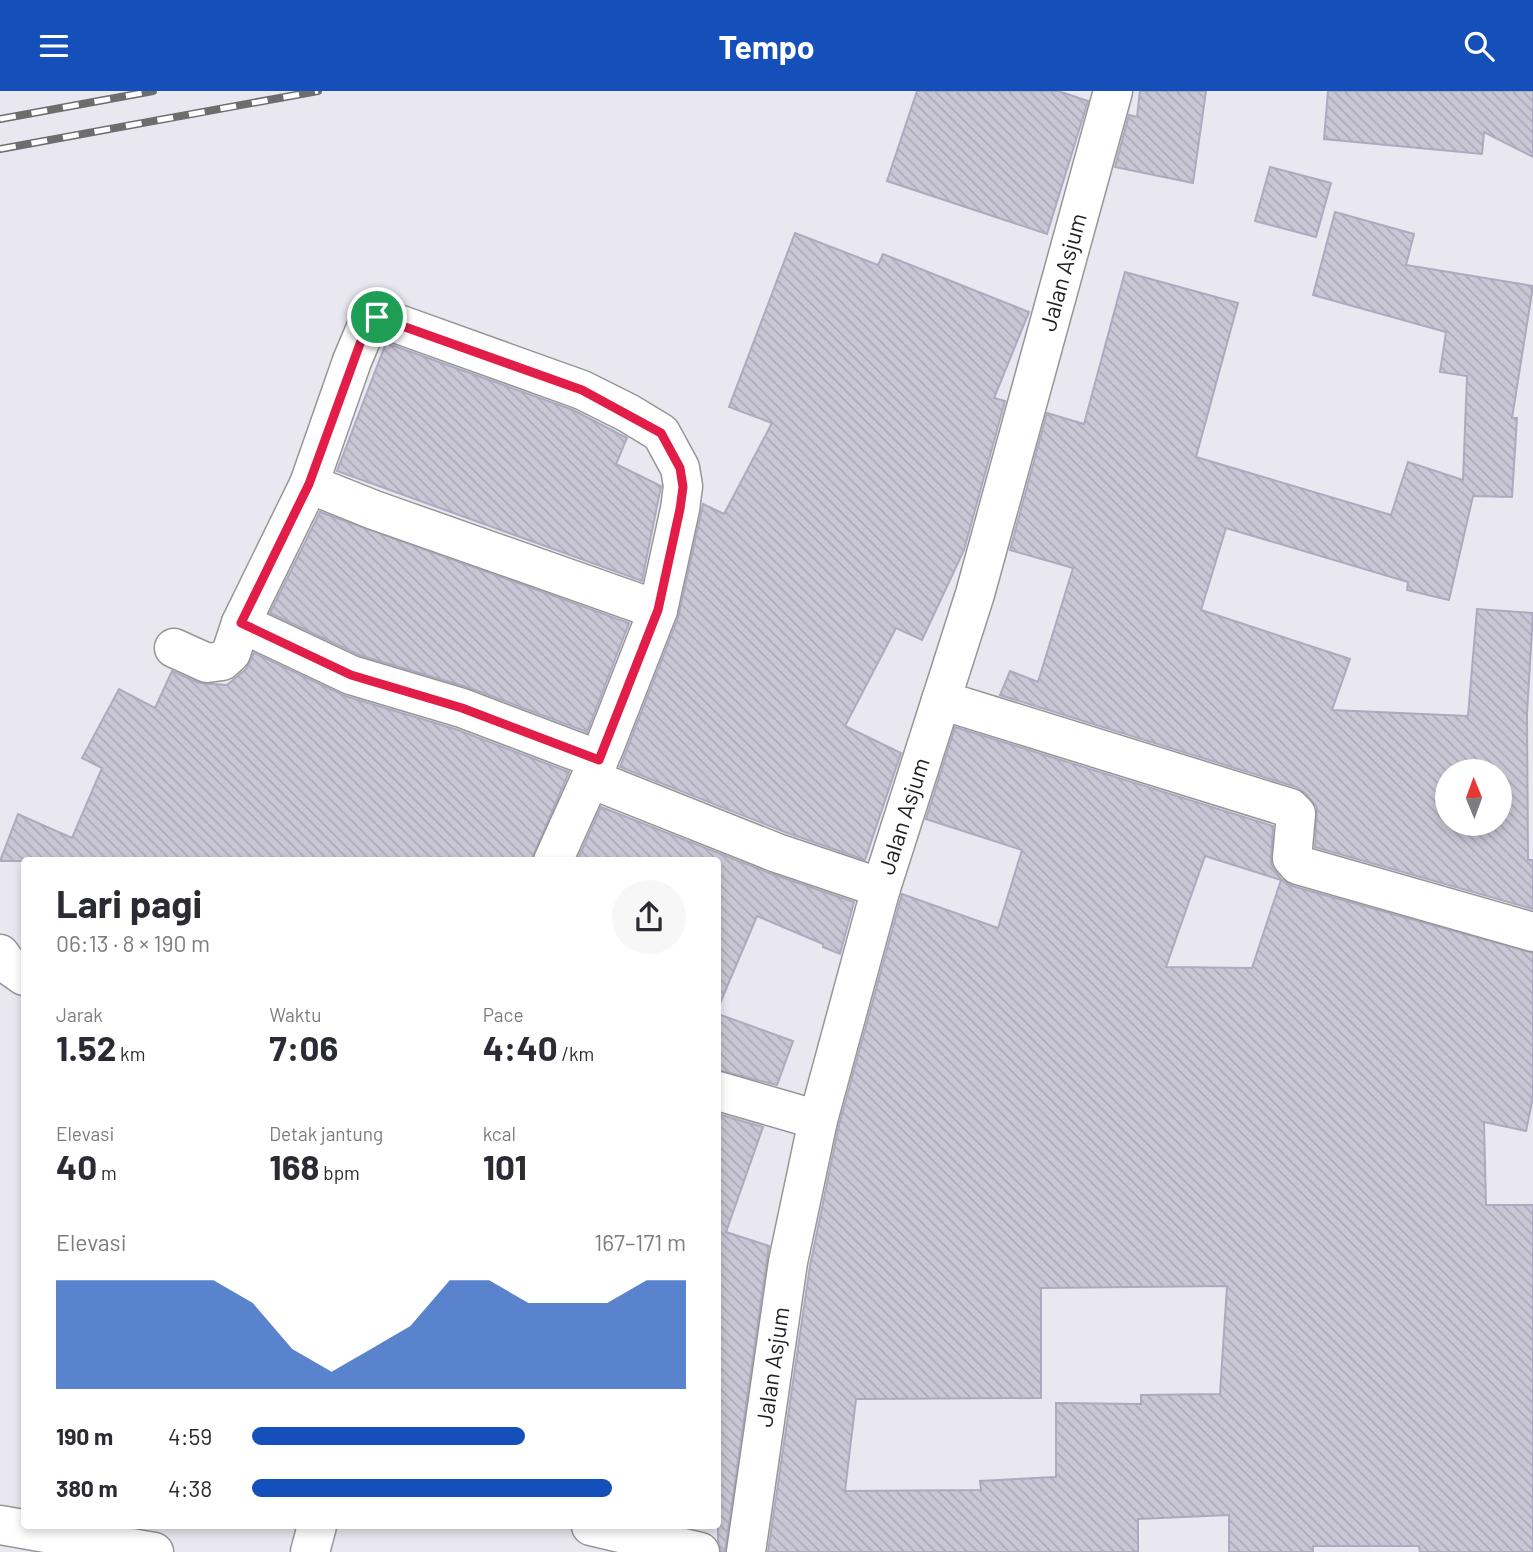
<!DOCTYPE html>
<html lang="id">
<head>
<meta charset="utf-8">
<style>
  :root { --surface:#fff; --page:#f7f7f7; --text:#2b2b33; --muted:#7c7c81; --accent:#154fba }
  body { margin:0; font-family:Barlow,sans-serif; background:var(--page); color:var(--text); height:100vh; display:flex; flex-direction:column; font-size:26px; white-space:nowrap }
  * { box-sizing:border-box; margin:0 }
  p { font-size:23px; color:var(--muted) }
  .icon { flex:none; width:38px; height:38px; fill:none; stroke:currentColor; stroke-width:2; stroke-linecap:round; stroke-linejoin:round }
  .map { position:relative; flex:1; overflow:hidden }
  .panel { position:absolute; left:21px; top:766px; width:700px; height:672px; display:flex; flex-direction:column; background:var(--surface); border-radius:7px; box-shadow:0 4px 10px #0003 }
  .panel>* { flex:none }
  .needle { width:46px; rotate:359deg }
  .controls { position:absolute; left:1435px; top:668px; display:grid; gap:14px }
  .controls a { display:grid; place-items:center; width:77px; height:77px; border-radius:50%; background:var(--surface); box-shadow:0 4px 10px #0003; font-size:35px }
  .pin { position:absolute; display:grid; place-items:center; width:60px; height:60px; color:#fff; margin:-30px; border:4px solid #fff; border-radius:50%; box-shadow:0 2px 7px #0007 }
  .round { display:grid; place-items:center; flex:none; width:74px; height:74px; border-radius:37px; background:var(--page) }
  .overview { display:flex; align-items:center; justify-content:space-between; height:119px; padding:0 35px }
  h1 { font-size:38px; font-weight:700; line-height:52px }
  .figures { display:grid; grid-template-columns:repeat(3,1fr); gap:10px; height:119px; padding:7px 35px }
  .figures div { display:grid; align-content:center }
  .figures b { font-size:35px; font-weight:700 }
  .figures small { font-size:19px; font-weight:400 }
  .figures p { font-size:19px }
  .chart { height:196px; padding:14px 35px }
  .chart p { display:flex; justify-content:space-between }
  .chart svg { width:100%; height:126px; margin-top:7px; fill:var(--accent); opacity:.7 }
  ul { padding:0 35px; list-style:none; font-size:23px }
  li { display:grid; grid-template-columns:112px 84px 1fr; align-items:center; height:52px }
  li i { height:18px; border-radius:9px; background:var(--accent) }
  header { display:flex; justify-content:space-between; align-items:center; height:91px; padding:0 35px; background:var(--accent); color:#fff; font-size:32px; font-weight:700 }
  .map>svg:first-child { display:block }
  .building { fill:url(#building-back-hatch); stroke:#acaabf; stroke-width:2; fill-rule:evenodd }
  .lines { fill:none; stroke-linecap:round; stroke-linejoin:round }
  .minor-casing { stroke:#969696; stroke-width:41 }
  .minor { stroke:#fff; stroke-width:38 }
  .rail-casing { stroke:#6d6d6d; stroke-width:8 }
  .rail { stroke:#fff; stroke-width:5; stroke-dasharray:16; stroke-linecap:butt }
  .route-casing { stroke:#fff; stroke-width:14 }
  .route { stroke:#e11d48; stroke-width:9 }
  .labels { text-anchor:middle; stroke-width:7; stroke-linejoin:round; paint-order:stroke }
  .street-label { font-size:23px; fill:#1f1f1f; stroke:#fff }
</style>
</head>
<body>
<header><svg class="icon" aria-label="menu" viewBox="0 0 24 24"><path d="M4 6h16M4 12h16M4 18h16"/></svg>Tempo<svg class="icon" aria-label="search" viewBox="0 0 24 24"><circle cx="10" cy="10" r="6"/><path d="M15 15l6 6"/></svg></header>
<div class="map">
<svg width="1533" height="1461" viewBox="0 0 1533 1461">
  <defs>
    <pattern id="building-back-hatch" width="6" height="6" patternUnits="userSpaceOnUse" patternTransform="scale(1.75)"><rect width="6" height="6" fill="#c9c7d5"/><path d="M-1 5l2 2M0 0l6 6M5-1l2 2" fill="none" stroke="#acaab6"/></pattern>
  </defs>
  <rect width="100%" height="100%" fill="#e9e7ef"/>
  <!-- building -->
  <g class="building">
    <path d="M917,0H1058L1088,10L1047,143L887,90Z"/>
    <path d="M1140,0H1206L1193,92L1115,76L1129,24L1137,26Z"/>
    <path d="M1328,0H1533V66L1484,41L1482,63L1324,48Z"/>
    <path d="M1270,76L1331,92L1316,146L1255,130Z"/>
    <path d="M1335,121L1414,143L1406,174L1533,195L1512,327H1517L1512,406L1473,405L1449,509L1407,499L1408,491L1226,437L1201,519L1350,568L1332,619L1468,625L1477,518L1533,522L1527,623L1528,769H1533V818L1315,756L1317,716L1305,702L1296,696L1000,604L1010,580L1038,591L1073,477L1010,459L1047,322L1084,333L1125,181L1238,212L1196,366L1391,424L1408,371L1463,389L1467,285L1440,281L1446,241L1313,204ZM1447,681H1500V733H1447Z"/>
    <path d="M795,142L878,174L883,163L1029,221L994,307L1005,310L964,459L922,549L896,537L845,635L901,662L865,769L785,741L620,676L678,527L703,413L724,423L772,332L729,316Z"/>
    <path d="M386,252L573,319L627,347L616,373L661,395L642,490L337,380Z"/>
    <path d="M320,421L629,532L587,641L470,597L359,564L270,522Z"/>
    <path d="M254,562L345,605L455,638L569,681L531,770H0L18,723L72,747L102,677L82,667L119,598L155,617L172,580L199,592L227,594L246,578Z"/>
    <path d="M955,636L1273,735L1271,773L1281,788L1292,795L1533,862V1006L1526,1040L1484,1031L1486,1114H1533V1461H1420L1419,1455H1313V1461H1229V1424L1138,1428V1461H768L810,1175L839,1034L902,803L998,837L1022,759L926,728ZM1205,765L1281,789L1252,877L1166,876ZM1227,1195L1220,1303L1141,1304V1313L1056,1312V1386L980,1390L981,1399L845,1400L856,1308L1041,1307V1197Z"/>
    <path d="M601,716L769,782L854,811L840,863L823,856V853L757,825L718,917V770H577Z"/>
    <path d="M718,923L793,950L777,994L718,979Z"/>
    <path d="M718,1023L763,1036L726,1141L769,1155L725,1461H721L718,1449Z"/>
  </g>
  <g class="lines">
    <defs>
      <g id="minor">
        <path d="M309,393L374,419L658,519"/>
        <path d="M241,532L351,584L462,617L599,669"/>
        <path d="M174,557L207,572L222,570L231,562L241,532L309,393L352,270L365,239L374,227L387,229L582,299L628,322L661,342L680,377L683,395L680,418L658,519L604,657L553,770"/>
        <path d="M941,609L1290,717L1296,723L1292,767L1298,774L1533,841"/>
        <path d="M591,688L777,762L881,797"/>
        <path d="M0,863L7,873L24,885"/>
        <path d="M718,1000L818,1029"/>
        <path d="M0,1434L154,1461"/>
        <path d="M591,1435L700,1461"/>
        <path d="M310,1461L317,1435"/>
        <path id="s1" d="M746,1461L788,1171L818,1029L881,797L975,503L1113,0"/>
      </g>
    </defs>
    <!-- minor casing -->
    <use href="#minor" class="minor-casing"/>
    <!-- minor -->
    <use href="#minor" class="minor"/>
    <defs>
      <g id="rail">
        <path d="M0,28L153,0"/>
        <path d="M0,58L318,0"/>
      </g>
    </defs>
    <!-- rail casing -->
    <use href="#rail" class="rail-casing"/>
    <!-- rail -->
    <use href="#rail" class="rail"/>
  </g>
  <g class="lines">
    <defs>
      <path id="route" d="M377,226L582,299L661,342L680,377L683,396L680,418L658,519L599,669L462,617L351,584L241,532L309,393L365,239Z"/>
    </defs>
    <!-- route casing -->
    <use href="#route" class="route-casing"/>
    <!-- route -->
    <use href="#route" class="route"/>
  </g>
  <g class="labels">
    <!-- street labels -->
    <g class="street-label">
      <text dy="8" stroke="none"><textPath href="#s1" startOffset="1321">Jalan Asjum</textPath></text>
      <text dy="8" stroke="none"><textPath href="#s1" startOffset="754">Jalan Asjum</textPath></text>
      <text dy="8" stroke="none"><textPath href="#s1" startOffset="187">Jalan Asjum</textPath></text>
    </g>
  </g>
</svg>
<div class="controls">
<a><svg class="needle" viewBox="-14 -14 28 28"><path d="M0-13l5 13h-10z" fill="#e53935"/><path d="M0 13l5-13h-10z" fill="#7c7c81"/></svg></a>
</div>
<div class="pin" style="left:377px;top:226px;background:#1e9e55"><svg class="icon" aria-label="arrive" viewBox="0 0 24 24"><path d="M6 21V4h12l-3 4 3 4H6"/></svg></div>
<section class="panel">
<div class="overview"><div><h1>Lari pagi</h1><p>06:13 · 8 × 190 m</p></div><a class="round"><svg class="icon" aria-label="share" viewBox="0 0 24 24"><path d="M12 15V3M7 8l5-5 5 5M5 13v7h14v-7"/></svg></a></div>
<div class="figures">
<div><p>Jarak</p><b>1.52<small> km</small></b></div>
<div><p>Waktu</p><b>7:06</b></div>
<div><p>Pace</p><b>4:40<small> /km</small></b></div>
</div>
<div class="figures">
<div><p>Elevasi</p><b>40<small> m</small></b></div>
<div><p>Detak jantung</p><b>168<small> bpm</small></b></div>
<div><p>kcal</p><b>101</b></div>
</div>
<div class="chart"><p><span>Elevasi</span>167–171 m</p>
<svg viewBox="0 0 160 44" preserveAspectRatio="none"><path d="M0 44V6L10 6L20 6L30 6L40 6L50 14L60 30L70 38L80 30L90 22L100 6L110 6L120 14L130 14L140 14L150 6L160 6V44z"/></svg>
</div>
<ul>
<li><b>190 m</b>4:59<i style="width:63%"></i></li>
<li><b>380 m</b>4:38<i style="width:83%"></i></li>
</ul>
</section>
</div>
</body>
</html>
